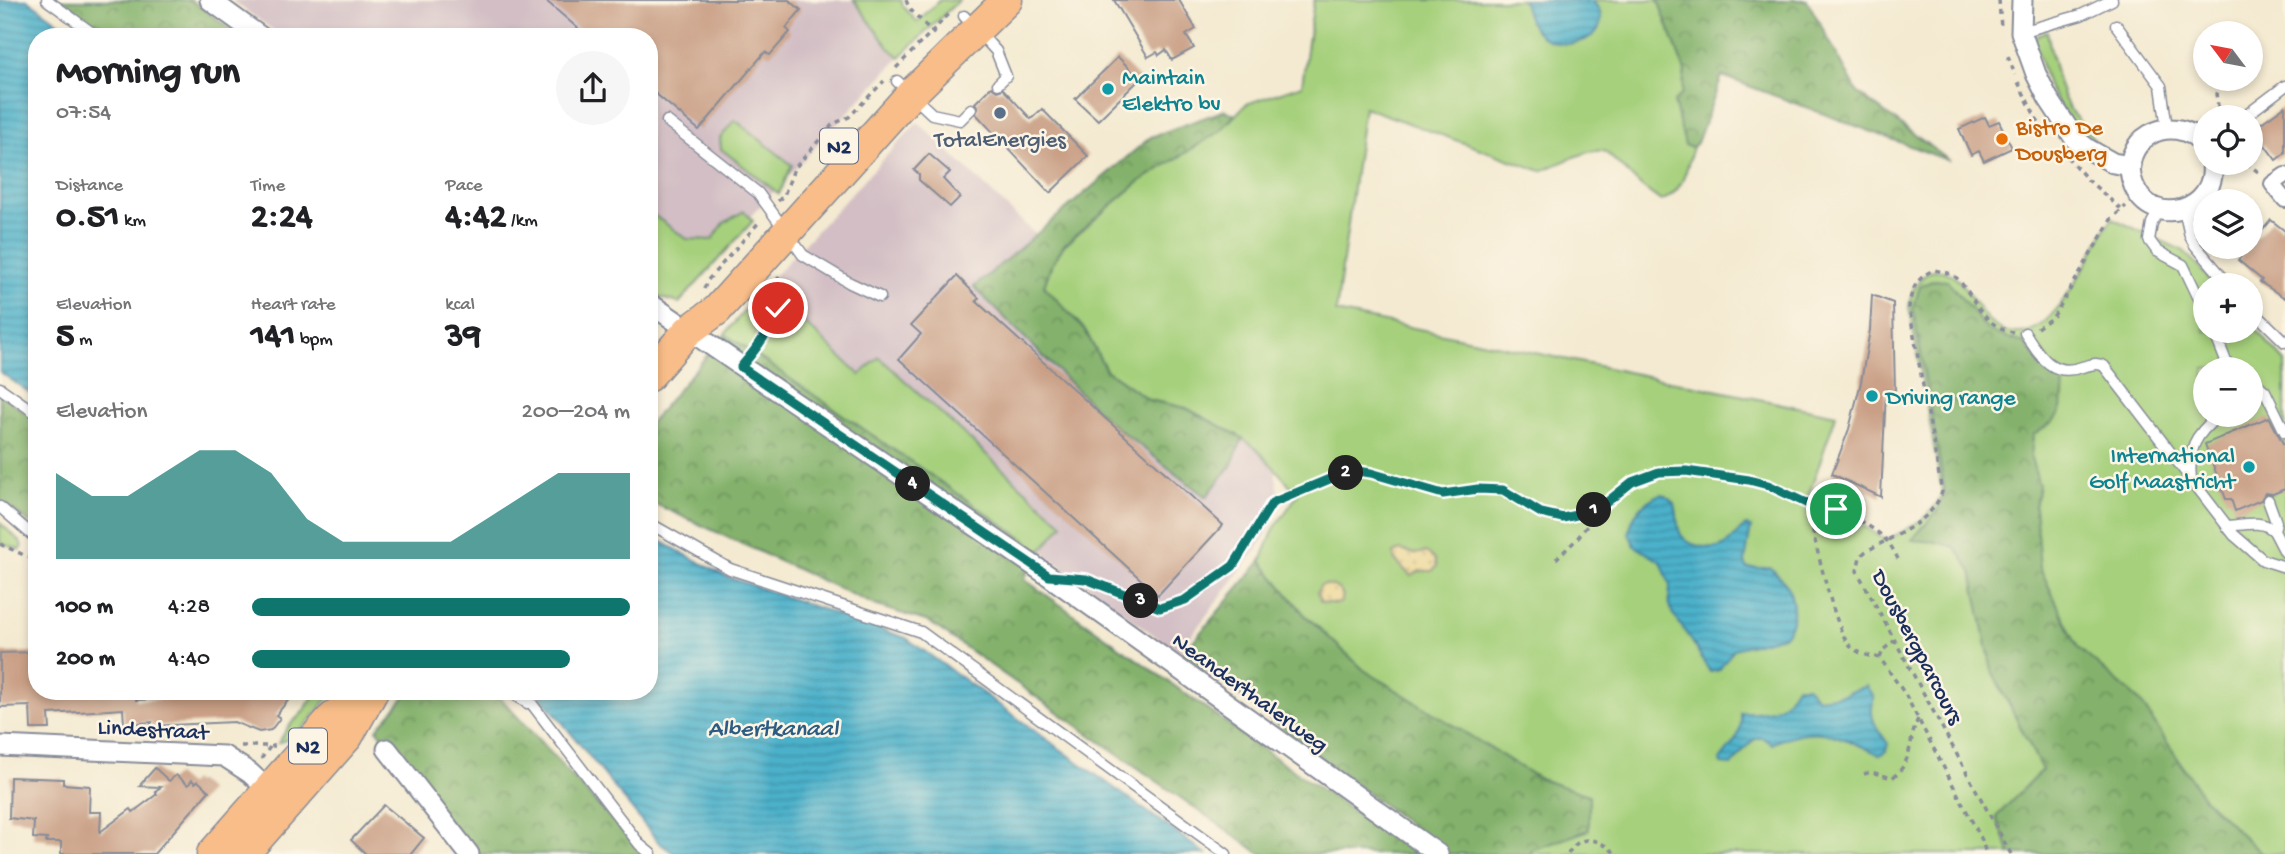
<!DOCTYPE html>
<html lang="en">
<head>
<meta charset="utf-8">
<style>
  :root { --surface:#fff; --page:#f6f6f6; --text:#202124; --muted:#757577; --accent:#0f766e }
  body { margin:0; font-family:"Gochi Hand",sans-serif; background:var(--page); color:var(--text); height:100vh; display:flex; flex-direction:column; font-size:26px; white-space:nowrap }
  * { box-sizing:border-box; margin:0 }
  p { font-size:23px; color:var(--muted) }
  .icon { flex:none; width:38px; height:38px; fill:none; stroke:currentColor; stroke-width:2; stroke-linecap:round; stroke-linejoin:round }
  .map { position:relative; flex:1; overflow:hidden }
  .sheet { position:absolute; left:28px; top:28px; width:630px; height:672px; display:flex; flex-direction:column; background:var(--surface); border-radius:28px; box-shadow:0 4px 10px #0003 }
  .sheet>* { flex:none }
  .needle { width:46px; rotate:302deg }
  .controls { position:absolute; left:2193px; top:21px; display:grid; gap:14px }
  .controls a { display:grid; place-items:center; width:70px; height:70px; border-radius:50%; background:var(--surface); box-shadow:0 4px 10px #0003; font-size:35px }
  .pin { position:absolute; display:grid; place-items:center; width:60px; height:60px; color:#fff; margin:-30px; border:4px solid #fff; border-radius:50%; box-shadow:0 2px 7px #0007 }
  .km { position:absolute; width:35px; height:35px; margin:-18px; border-radius:50%; background:#222; color:#fff; font-size:19px; line-height:35px; text-align:center }
  .round { display:grid; place-items:center; flex:none; width:74px; height:74px; border-radius:37px; background:var(--page) }
  .summary { display:flex; align-items:center; justify-content:space-between; height:119px; padding:0 28px }
  h1 { font-size:38px; font-weight:700; line-height:52px }
  .figures { display:grid; grid-template-columns:repeat(3,1fr); gap:10px; height:119px; padding:7px 28px }
  .figures div { display:grid; align-content:center }
  .figures b { font-size:35px; font-weight:700 }
  .figures small { font-size:19px; font-weight:400 }
  .figures p { font-size:19px }
  .chart { height:196px; padding:14px 28px }
  .chart p { display:flex; justify-content:space-between }
  .chart svg { width:100%; height:126px; margin-top:7px; fill:var(--accent); opacity:.7 }
  ul { padding:0 28px; list-style:none; font-size:23px }
  li { display:grid; grid-template-columns:112px 84px 1fr; align-items:center; height:52px }
  li i { height:18px; border-radius:9px; background:var(--accent) }
  .map>svg:first-child { display:block }
  .industrial { fill:#d2bec4 }
  .green { fill:#a6d07c; stroke:#60806d; stroke-width:2; fill-rule:evenodd }
  .forest { fill:url(#forest-crowns); stroke:#507065; stroke-width:2 }
  .sand { fill:url(#sand-dots); stroke:#84847e; stroke-width:2 }
  .water { fill:url(#water-rules); stroke:#337094; stroke-width:2 }
  .building { fill:#c99f85 }
  .lines { fill:none; stroke-linecap:round; stroke-linejoin:round }
  .service-casing { stroke:#888c98; stroke-width:13 }
  .pedestrian-casing { stroke:#888c98; stroke-width:18 }
  .minor-casing { stroke:#888c98; stroke-width:23 }
  .primary-casing { stroke:#888c98; stroke-width:33 }
  .path { stroke:#888c98; stroke-width:3.5; stroke-dasharray:5 5; stroke-linecap:butt }
  .service { stroke:#fff; stroke-width:10 }
  .pedestrian { stroke:#fff; stroke-width:14 }
  .minor { stroke:#fff; stroke-width:19 }
  .primary { stroke:#f8bd89; stroke-width:30 }
  .route-casing { stroke:#fff; stroke-width:14 }
  .route { stroke:#0f766e; stroke-width:9 }
  .culture-dot { fill:#0f9aa8; stroke:#fcf5e5; stroke-width:2.5 }
  .service-dot { fill:#5c6f8a; stroke:#fcf5e5; stroke-width:2.5 }
  .food-dot { fill:#e8710a; stroke:#fcf5e5; stroke-width:2.5 }
  .labels { text-anchor:middle; stroke-width:5; stroke-linejoin:round; paint-order:stroke }
  .shield { fill:#fcf5e5; stroke:#5e6a86; stroke-width:2 }
  .shield-label { font-size:21px; font-weight:bold; fill:#1b2f5e }
  .culture-label { font-size:23px; fill:#0d838f; stroke:#fcf5e5; text-anchor:start }
  .food-label { font-size:23px; fill:#c56008; stroke:#fcf5e5; text-anchor:start }
  .service-label { font-size:23px; fill:#4e5e75; stroke:#fcf5e5 }
  .street-label { font-size:23px; fill:#1b2f5e; stroke:#fcf5e5 }
  .water-label { font-size:24px; font-style:italic; fill:#2c5c84; stroke:#fcf5e5 }
</style>
</head>
<body>
<div class="map">
<svg width="2285" height="854" viewBox="0 0 2285 854">
  <defs>
    <pattern id="forest-crowns" width="20" height="18" patternUnits="userSpaceOnUse" patternTransform="scale(1.75)"><rect width="20" height="18" fill="#84b26c"/><path d="M2 6a3 3 0 1 1 6 0M12 15a3 3 0 1 1 6 0" fill="none" stroke="#6b915c"/></pattern>
    <pattern id="sand-dots" width="8" height="8" patternUnits="userSpaceOnUse" patternTransform="scale(1.75)"><rect width="8" height="8" fill="#eeda9e"/><path d="M2 2h.1M6 6h.1" fill="none" stroke="#ccbb8a" stroke-width="1.8" stroke-linecap="round"/></pattern>
    <pattern id="water-rules" width="6" height="5" patternUnits="userSpaceOnUse" patternTransform="scale(1.75)"><rect width="6" height="5" fill="#4bb1ca"/><path d="M0 2.5h6" fill="none" stroke="#3e90a7"/></pattern>
  </defs>
  <rect width="100%" height="100%" fill="#fcf5e5"/>
  <filter id="ink" filterUnits="userSpaceOnUse"><feTurbulence type="fractalNoise" baseFrequency=".0143" numOctaves="2"/><feDisplacementMap in="SourceGraphic" scale="14" xChannelSelector="R" yChannelSelector="G"/><feConvolveMatrix kernelMatrix="1 2 1 2 8 2 1 2 1" color-interpolation-filters="sRGB"/></filter>
  <filter id="wash" filterUnits="userSpaceOnUse"><feTurbulence type="fractalNoise" baseFrequency=".00686" numOctaves="4" result="noise"/><feDisplacementMap in="SourceGraphic" scale="28" xChannelSelector="R" yChannelSelector="G"/><feGaussianBlur stdDeviation="1.57" result="paint"/><feColorMatrix in="noise" values="0 0 0 0 0 0 0 0 0 0 0 0 0 0 0 0 0 1.4 0 .05"/><feComposite in="paint" operator="in"/></filter>
  <g filter="url(#wash)">
    <rect width="100%" height="100%" fill="#f4ead1"/>
    <!-- industrial -->
    <g class="industrial">
      <path d="M231,0H854L889,48L900,57L669,303L649,289V37H283Z"/>
      <path d="M918,122L1035,234L975,287L1206,496L1231,466L1243,438L1257,449L1274,466L1278,489L1269,528L1262,542L1178,653L1041,551L1062,524L879,357L860,375L765,286Z"/>
    </g>
    <!-- green -->
    <g class="green">
      <path d="M854,0H901L903,6L917,22L940,0H959L900,57L889,48Z"/>
      <path d="M1314,0H1658L1685,71L1682,93L1685,145L1693,147C1686,169 1685,191 1661,201L1642,187L1606,152C1591,146 1558,165 1541,171L1364,107L1336,312L1836,415L1806,503L1836,509L1886,540C1908,529 1934,517 1942,492L1909,307C1911,290 1917,277 1934,270C1975,269 1974,342 2026,332C2059,326 2094,247 2112,218L2184,251L2215,285H2205V331H2250L2251,324L2285,362V854H1530L1532,851L1284,625L1261,561L1274,529L1298,494L1257,449L1243,439L1186,408L1149,400L1106,370L1085,330L1044,286L1051,266L1064,245L1139,182L1220,131L1246,104L1302,85ZM2205,369H2250V415H2205Z"/>
      <path d="M2047,31C2053,58 2056,87 2071,111C2080,125 2094,132 2096,148L2079,135L2049,89L2034,40L2038,35Z"/>
      <path d="M735,120L792,165L779,194L721,149L720,138Z"/>
      <path d="M744,211L753,221L679,303L649,294V212L687,239L712,240L724,223Z"/>
      <path d="M765,286L860,375L879,357L1063,524L1041,551L725,334Z"/>
      <path d="M0,523L20,541L22,547L20,550L0,543Z"/>
      <path d="M317,691H328L330,696C316,712 299,738 278,743L290,725L303,712Z"/>
    </g>
    <!-- forest -->
    <g class="forest">
      <path d="M56,0H191L241,37H107Z"/>
      <path d="M1658,0H1807L1858,93L1950,161L1722,76L1697,143L1693,147L1685,145L1674,102L1682,93L1685,71Z"/>
      <path d="M1225,110L1235,115L1220,131L1139,182L1064,245L1051,266L1044,286L1085,330L1106,370L1149,400L1186,408L1243,438L1231,466L1206,497L1107,420L974,287L1151,137Z"/>
      <path d="M1934,280L1948,281L1989,332L2024,343L2047,370L2064,379C2062,413 2064,417 2033,435L2031,458L2039,485L2035,507L2040,568L2078,648L2139,700L2204,798L2262,854H2011L1996,817L2042,770L1992,671L1972,572L1955,547L1936,542L1912,540L1938,510L1945,492L1913,309L1920,286Z"/>
      <path d="M725,334L1041,551L1024,579L1297,773L1416,854H1261L929,622L877,606L649,501V424Z"/>
      <path d="M0,394L37,421V529L0,500Z"/>
      <path d="M1261,561L1304,614L1364,670L1540,779L1589,795V830L1532,850L1530,854H1448L1183,653Z"/>
      <path d="M410,691H494L643,854H473L377,729Z"/>
    </g>
    <!-- sand -->
    <g class="sand">
      <path d="M1400,550L1415,554L1426,552L1435,559L1437,566L1432,571H1420L1411,576L1394,559V553Z"/>
      <path d="M1321,585C1330,583 1339,587 1343,596L1341,602L1337,604L1321,602L1317,592Z"/>
    </g>
    <!-- water -->
    <g class="water">
      <path d="M0,0H28L79,37H37V398L0,372Z"/>
      <path d="M1522,0H1592C1625,36 1560,60 1535,30C1527,22 1526,10 1522,0Z"/>
      <path d="M1661,494C1694,505 1658,539 1704,547C1712,549 1718,549 1725,545C1734,540 1737,531 1745,526L1751,527L1745,562L1747,568H1771C1776,574 1784,580 1787,586C1795,601 1797,624 1783,636L1734,649L1719,670L1710,672L1691,640L1673,614L1669,602L1670,585L1661,562L1635,546L1629,534C1632,514 1642,502 1661,494Z"/>
      <path d="M649,535L725,576L906,638L1206,854H675L659,843L537,691H649Z"/>
      <path d="M1797,686H1807L1817,698L1842,695L1866,686L1873,696C1874,702 1871,707 1872,713C1873,725 1882,734 1888,744L1886,751L1880,755C1840,736 1815,721 1772,744C1769,742 1766,739 1762,738C1750,736 1739,758 1732,765L1721,764L1720,760C1734,741 1742,738 1741,713C1754,711 1773,713 1783,704C1789,699 1791,691 1797,686Z"/>
    </g>
    <g id="blocks">
      <!-- building -->
      <g class="building">
        <path d="M545,0H789L801,10L786,28L790,32L770,55L765,52L699,130L649,88V37H588Z"/>
        <path d="M1114,0H1179L1196,29L1186,35L1194,48L1172,60L1166,50L1159,55L1157,52L1148,57Z"/>
        <path d="M1118,57L1140,79L1098,120L1075,99Z"/>
        <path d="M991,87L997,91L1003,89L1031,119L1042,109L1088,156L1050,193L976,114L978,108L975,103Z"/>
        <path d="M2285,106V153L2276,160L2264,144L2250,154V131Z"/>
        <path d="M1985,117L1989,125L1999,121L2012,148L1984,161L1979,151L1971,155L1959,129Z"/>
        <path d="M929,154L950,172L943,179L960,197L950,207L919,180V174L914,170Z"/>
        <path d="M2271,220L2285,231V298L2260,282L2262,280L2238,260Z"/>
        <path d="M957,276L979,298L976,301L1223,525L1158,595L899,359L921,334L911,325Z"/>
        <path d="M1872,295L1893,303L1895,392L1886,390L1881,497L1832,474L1849,429L1861,382L1870,330Z"/>
        <path d="M2269,417L2285,447V489L2273,494L2265,493L2261,500L2235,511L2231,499H2226L2205,444Z"/>
        <path d="M37,652V691H136V700L170,699V691H280L290,698L276,715L280,718L271,730L259,732L234,722L150,726L152,722L124,724L123,709L49,714L50,729H31L30,706L0,707V653Z"/>
        <path d="M155,768L169,781L176,775L188,785L192,780L195,783L198,781L209,791L154,854H61V842H46L47,839L33,838L34,821L9,818L10,777L63,779V784L90,786L89,812H101L100,832L131,809L133,812L157,794L155,791L161,787L139,786Z"/>
        <path d="M384,805L424,838L411,854H366L351,840Z"/>
      </g>
    </g>
  </g>
  <g filter="url(#ink)">
    <use href="#blocks" fill-opacity="0" stroke="#888c98" stroke-width="2"/>
    <g class="lines">
      <defs>
        <g id="service">
          <path d="M47,0L98,37"/>
          <path d="M964,16L996,51L1006,76L998,84"/>
          <path d="M2116,25L2161,86L2167,128"/>
          <path d="M2021,32L2081,15L2112,0"/>
          <path d="M897,81L932,114L960,120L971,109"/>
          <path d="M2244,117L2285,86"/>
          <path d="M667,121L758,193L803,255L850,283L880,297"/>
          <path d="M2160,209L2152,223L2149,240L2157,251L2183,265L2205,311"/>
          <path d="M2184,209L2190,236L2195,245L2229,285"/>
          <path d="M2250,308L2285,342"/>
          <path d="M2214,331L2229,369"/>
          <path d="M2025,333C2039,355 2052,378 2082,367C2091,365 2096,362 2104,366L2234,535L2263,560L2285,567"/>
          <path d="M2250,378L2265,391L2285,432"/>
          <path d="M0,388L37,414"/>
          <path d="M2232,415L2233,419"/>
          <path d="M2191,481C2188,448 2194,436 2219,415"/>
          <path d="M2268,500L2276,522L2274,531L2285,552"/>
          <path d="M0,507L37,539"/>
          <path d="M649,523L730,569L921,632L1226,854"/>
          <path d="M2227,526C2243,525 2262,519 2274,531"/>
          <path d="M510,691L527,703"/>
          <path d="M522,691L640,845L651,854"/>
        </g>
        <path id="pedestrian" d="M2285,175L2272,184L2285,200"/>
        <g id="minor">
          <path d="M210,0L261,37"/>
          <path d="M2022,0L2021,32L2036,74L2048,98L2075,139L2088,149L2113,163L2131,166"/>
          <path d="M2205,145C2171,108 2115,141 2134,186C2152,230 2218,211 2212,163"/>
          <path d="M649,303L1049,576L1438,854"/>
          <path d="M0,746L224,756L250,773L275,796"/>
          <path d="M387,749L469,854"/>
        </g>
        <g id="primary">
          <path d="M649,376L688,331L717,310L910,95L1007,0"/>
          <path d="M212,854L330,720L349,703L368,691"/>
          <path d="M244,854L348,736L372,693"/>
        </g>
      </defs>
      <!-- service casing -->
      <use href="#service" class="service-casing"/>
      <!-- pedestrian casing -->
      <use href="#pedestrian" class="pedestrian-casing"/>
      <!-- minor casing -->
      <use href="#minor" class="minor-casing"/>
      <!-- primary casing -->
      <use href="#primary" class="primary-casing"/>
      <!-- path -->
      <g class="path">
        <path d="M906,0L909,8L937,37"/>
        <path d="M1999,0L2001,28"/>
        <path d="M2008,56L2015,75"/>
        <path d="M896,68L952,11"/>
        <path d="M2018,82L2036,118L2047,133"/>
        <path d="M2220,117L2216,94L2220,83"/>
        <path d="M2067,157L2088,180L2121,209"/>
        <path d="M2246,163L2261,174"/>
        <path d="M778,201L784,195L794,169L833,124L849,117L884,81"/>
        <path d="M704,289L707,281L761,220"/>
        <path d="M2037,328L2053,317L2062,303L2112,218L2126,206"/>
        <path d="M751,354C770,331 784,306 778,276"/>
        <path d="M0,544L26,556H37"/>
        <path d="M1556,559L1576,540L1601,508"/>
        <path d="M1898,559C1895,553 1891,545 1886,540C1868,521 1832,506 1806,503C1813,531 1834,630 1850,646C1858,654 1870,656 1880,658L1905,694L1982,840L1986,854"/>
        <path d="M1089,581L1160,608L1184,600L1232,567L1271,504L1351,470L1371,473L1443,494L1478,490H1503L1541,513L1563,518L1585,513L1602,506L1632,482L1659,472L1686,471L1749,480L1768,485L1806,503"/>
        <path d="M1880,658L1883,650L1894,641"/>
        <path d="M241,746H275"/>
        <path d="M261,759L270,747"/>
        <path d="M1864,774L1871,772L1892,778C1914,761 1907,743 1918,719"/>
        <path d="M1568,854C1581,831 1601,840 1616,854"/>
        <path d="M2011,854L1857,571L1860,557L1865,552C1892,536 1931,524 1942,492L1909,307C1911,290 1917,277 1934,270L1952,274C1977,294 1975,323 2013,332"/>
      </g>
      <!-- service -->
      <use href="#service" class="service"/>
      <!-- pedestrian -->
      <use href="#pedestrian" class="pedestrian"/>
      <!-- minor -->
      <use href="#minor" class="minor"/>
      <!-- primary -->
      <use href="#primary" class="primary"/>
    </g>
  </g>
  <g class="lines" filter="url(#ink)">
    <defs>
      <path id="route" d="M778,308C770,331 757,348 741,367L1049,576L1086,579L1160,608L1185,600L1233,566L1272,503L1351,470L1371,473L1443,494L1478,489L1503,490L1541,513L1563,518L1585,513L1602,506L1632,482L1659,472L1686,471L1749,480L1768,485L1806,503L1836,509"/>
    </defs>
    <!-- route casing -->
    <use href="#route" class="route-casing"/>
    <!-- route -->
    <use href="#route" class="route"/>
  </g>
  <!-- markers -->
  <g class="culture-dot">
    <circle cx="1108" cy="89" r="7"/>
    <circle cx="1872" cy="396" r="7"/>
    <circle cx="2249" cy="467" r="7"/>
  </g>
  <circle class="service-dot" cx="1000" cy="113" r="7"/>
  <circle class="food-dot" cx="2002" cy="139" r="7"/>
  <g class="labels">
    <!-- shield labels -->
    <g class="shield">
      <rect x="820" y="128.5" width="38" height="35" rx="5"/>
      <rect x="289" y="728.5" width="38" height="35" rx="5"/>
    </g>
    <g class="shield-label">
      <text x="839" y="153">N2</text>
      <text x="308" y="753">N2</text>
    </g>
    <!-- culture labels -->
    <g class="culture-label">
      <text x="1122" y="84">Maintain<tspan x="1122" dy="26">Elektro bv</tspan></text>
      <text x="1886" y="404">Driving range</text>
      <text x="2235" y="462" text-anchor="end">International<tspan x="2235" dy="26">Golf Maastricht</tspan></text>
    </g>
    <!-- food labels -->
    <g class="food-label">
      <text x="2016" y="134">Bistro De<tspan x="2016" dy="26">Dousberg</tspan></text>
    </g>
    <!-- service labels -->
    <g class="service-label">
      <text x="1000" y="146">TotalEnergies</text>
    </g>
    <!-- street labels -->
    <g class="street-label">
      <text transform="translate(1919 646) rotate(62)" y="8">Dousbergparcours</text>
      <text transform="translate(1251 691) rotate(36)" y="8">Neanderthalerweg</text>
      <text transform="translate(153 728) rotate(3)" y="8">Lindestraat</text>
    </g>
    <!-- water labels -->
    <g class="water-label">
      <text x="773" y="735">Albertkanaal</text>
    </g>
  </g>
</svg>
<div class="controls">
<a><svg class="needle" viewBox="-14 -14 28 28"><path d="M0-13l5 13h-10z" fill="#e53935"/><path d="M0 13l5-13h-10z" fill="#757577"/></svg></a>
<a><svg class="icon" aria-label="locate" viewBox="0 0 24 24"><circle cx="12" cy="12" r="6"/><path d="M12 2v4M12 18v4M2 12h4M18 12h4"/></svg></a>
<a><svg class="icon" aria-label="layers" viewBox="0 0 24 24"><path d="M12 4l9 5-9 5-9-5zM3 14l9 5 9-5"/></svg></a>
<a>+</a>
<a>−</a>
</div>
<div class="pin" style="left:1836px;top:509px;background:#1e9e55"><svg class="icon" aria-label="arrive" viewBox="0 0 24 24"><path d="M6 21V4h12l-3 4 3 4H6"/></svg></div>
<div class="pin" style="left:778px;top:308px;background:#d93025"><svg class="icon" aria-label="check" viewBox="0 0 24 24"><path d="M5 12l5 5 9-10"/></svg></div>
<b class="km" style="left:1594px;top:510px">1</b>
<b class="km" style="left:1346px;top:473px">2</b>
<b class="km" style="left:1141px;top:601px">3</b>
<b class="km" style="left:913px;top:484px">4</b>
<section class="sheet">
<div class="summary"><div><h1>Morning run</h1><p>07:54</p></div><a class="round"><svg class="icon" aria-label="share" viewBox="0 0 24 24"><path d="M12 15V3M7 8l5-5 5 5M5 13v7h14v-7"/></svg></a></div>
<div class="figures">
<div><p>Distance</p><b>0.51<small> km</small></b></div>
<div><p>Time</p><b>2:24</b></div>
<div><p>Pace</p><b>4:42<small> /km</small></b></div>
</div>
<div class="figures">
<div><p>Elevation</p><b>5<small> m</small></b></div>
<div><p>Heart rate</p><b>141<small> bpm</small></b></div>
<div><p>kcal</p><b>39</b></div>
</div>
<div class="chart"><p><span>Elevation</span>200–204 m</p>
<svg viewBox="0 0 160 44" preserveAspectRatio="none"><path d="M0 44V14L10 22L20 22L30 14L40 6L50 6L60 14L70 30L80 38L90 38L100 38L110 38L120 30L130 22L140 14L150 14L160 14V44z"/></svg>
</div>
<ul>
<li><b>100 m</b>4:28<i style="width:100%"></i></li>
<li><b>200 m</b>4:40<i style="width:84%"></i></li>
</ul>
</section>
</div>
</body>
</html>
